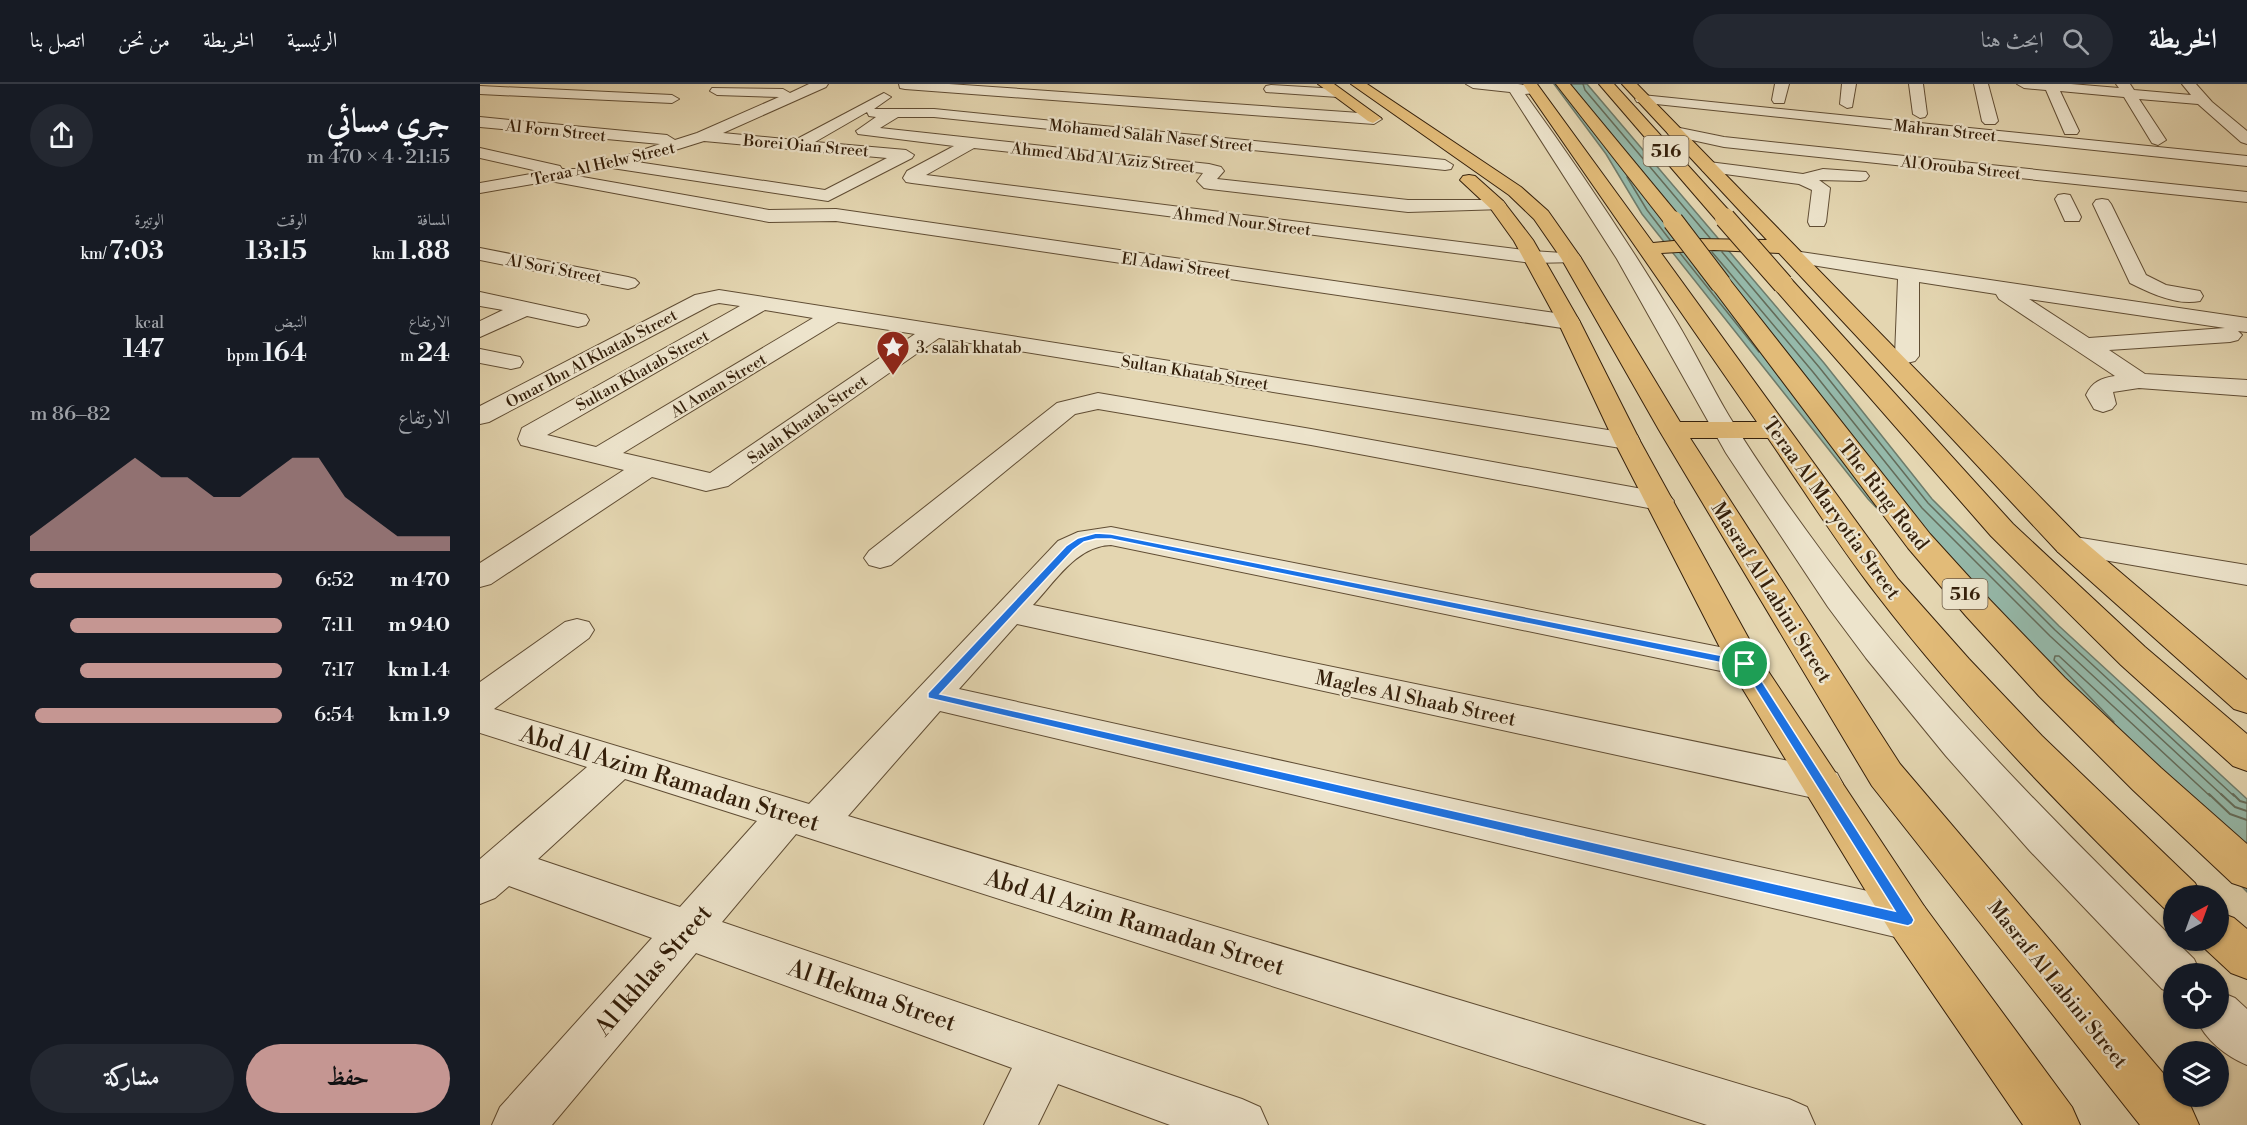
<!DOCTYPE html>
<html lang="ar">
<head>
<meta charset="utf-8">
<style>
  :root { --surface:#171b24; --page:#242831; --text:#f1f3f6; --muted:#9ea1a6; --line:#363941; --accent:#c59692 }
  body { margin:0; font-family:"Libre Bodoni",Amiri,serif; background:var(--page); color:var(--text); direction:rtl; height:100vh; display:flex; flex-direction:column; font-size:22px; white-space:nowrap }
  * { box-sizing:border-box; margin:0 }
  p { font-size:20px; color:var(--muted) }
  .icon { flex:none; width:33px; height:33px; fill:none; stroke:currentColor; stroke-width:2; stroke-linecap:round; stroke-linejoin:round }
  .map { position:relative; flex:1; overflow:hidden; direction:ltr }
  .sheet { display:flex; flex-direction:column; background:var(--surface); width:480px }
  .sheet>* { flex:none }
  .needle { width:39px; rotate:41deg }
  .fabs { position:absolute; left:1683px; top:801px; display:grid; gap:12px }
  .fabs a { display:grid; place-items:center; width:66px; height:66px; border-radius:50%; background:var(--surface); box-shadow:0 2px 4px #0004; font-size:30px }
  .pin { position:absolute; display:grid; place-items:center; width:51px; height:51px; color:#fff; margin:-26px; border:3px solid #fff; border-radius:50%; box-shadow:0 2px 6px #0007 }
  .round { display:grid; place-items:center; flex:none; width:63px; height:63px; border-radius:32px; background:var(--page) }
  .headline { display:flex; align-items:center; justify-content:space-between; height:102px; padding:0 30px }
  h1 { font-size:33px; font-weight:600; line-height:45px }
  .figures { display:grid; grid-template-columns:repeat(3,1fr); gap:9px; height:102px; padding:6px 30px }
  .figures div { display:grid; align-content:center }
  .figures b { font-size:26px; font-weight:600 }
  .figures small { font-size:16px; font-weight:400 }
  .figures p { font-size:16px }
  .chart { height:168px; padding:12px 30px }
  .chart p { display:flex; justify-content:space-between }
  .chart svg { width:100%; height:108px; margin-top:6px; fill:var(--accent); opacity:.7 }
  .action { display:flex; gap:12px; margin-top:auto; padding:12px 30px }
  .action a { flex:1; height:69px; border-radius:36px; background:var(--accent); color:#111; font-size:24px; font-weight:600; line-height:69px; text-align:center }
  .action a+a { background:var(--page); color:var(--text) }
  ul { padding:0 30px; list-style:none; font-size:20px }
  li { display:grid; grid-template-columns:96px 72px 1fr; align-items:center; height:45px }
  li i { height:15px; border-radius:8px; background:var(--accent) }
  header { display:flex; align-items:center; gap:36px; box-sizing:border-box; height:84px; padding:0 30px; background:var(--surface); border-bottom:2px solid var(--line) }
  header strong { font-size:28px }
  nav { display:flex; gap:33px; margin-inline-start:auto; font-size:21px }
  .search { width:420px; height:54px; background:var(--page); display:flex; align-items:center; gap:15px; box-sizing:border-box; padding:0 21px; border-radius:33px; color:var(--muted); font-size:22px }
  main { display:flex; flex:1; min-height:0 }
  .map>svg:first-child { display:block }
  .water { fill:#95b9aa; stroke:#6e7b6a; stroke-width:1.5 }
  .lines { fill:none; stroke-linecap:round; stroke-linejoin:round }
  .shore-far1 { stroke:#646c5a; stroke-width:1.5 }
  .shore { stroke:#646c5a; stroke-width:2 }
  .minor-casing { stroke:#604d34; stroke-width:2 }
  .major-casing { stroke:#341f0a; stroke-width:2 }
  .highway-casing { stroke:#341f0a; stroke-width:2 }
  .minor { fill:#ede4cc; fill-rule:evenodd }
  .major { fill:#e2bb78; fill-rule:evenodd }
  .highway { fill:#e2bb78; fill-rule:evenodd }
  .highway-bridge-casing { stroke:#341f0a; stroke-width:22; stroke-linecap:butt }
  .highway-bridge { stroke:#e2bb78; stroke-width:20 }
  .route { fill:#1a73e8; stroke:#fff; stroke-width:1.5; fill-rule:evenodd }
  .labels { text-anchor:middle; stroke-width:4.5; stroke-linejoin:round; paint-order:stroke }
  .far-street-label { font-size:16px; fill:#341f0a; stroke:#ede4cc }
  .far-poi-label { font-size:16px; fill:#341f0a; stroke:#ede4cc; text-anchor:start }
  .shield { fill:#ede4cc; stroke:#6c5a44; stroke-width:1.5 }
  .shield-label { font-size:18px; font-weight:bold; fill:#341f0a }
  .street-label { font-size:20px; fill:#341f0a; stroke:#ede4cc }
  .near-street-label { font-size:24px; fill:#341f0a; stroke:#ede4cc }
</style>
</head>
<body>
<header>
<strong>الخريطة</strong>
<div class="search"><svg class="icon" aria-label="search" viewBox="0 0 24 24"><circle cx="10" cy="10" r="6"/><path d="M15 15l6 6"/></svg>ابحث هنا</div>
<nav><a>الرئيسية</a><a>الخريطة</a><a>من نحن</a><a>اتصل بنا</a></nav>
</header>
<main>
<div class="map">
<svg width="1767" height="1041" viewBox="0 0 1767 1041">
  <rect width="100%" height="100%" fill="#e4d6b1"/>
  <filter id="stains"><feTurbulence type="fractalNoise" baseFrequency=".00333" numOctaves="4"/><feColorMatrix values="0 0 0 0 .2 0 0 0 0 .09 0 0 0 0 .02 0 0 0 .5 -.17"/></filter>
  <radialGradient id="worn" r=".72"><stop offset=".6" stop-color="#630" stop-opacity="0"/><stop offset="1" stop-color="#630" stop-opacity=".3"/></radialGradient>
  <!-- water -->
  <path class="water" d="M1074,0H1107L1344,279L1452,415L1579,542L1767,715V808L1388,415L1162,130L1126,70Z"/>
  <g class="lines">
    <!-- shore-far1 -->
    <g class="shore-far1">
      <path d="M1103,0L1105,6L1230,154"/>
      <path d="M1147,93L1167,126L1190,156"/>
      <path d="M1232,168L1333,288L1442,424L1570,552L1743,712"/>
      <path d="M1242,168L1339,283L1448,419L1575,546L1754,712"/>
      <path d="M1200,169L1279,268"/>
      <path d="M1634,638L1574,576L1575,572H1579L1730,712"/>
    </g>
    <!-- shore -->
    <g class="shore">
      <path d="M1729,710L1750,730L1767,736"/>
      <path d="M1741,710L1755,723L1767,727"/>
      <path d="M1753,710L1760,717L1767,719"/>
    </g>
    <defs>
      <g id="minor">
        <path d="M329,0H348L346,3L243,49L315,56L404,9L411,13L394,25H454L965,76L973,81L971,85L965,86L454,33H418L400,44L729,80L741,83L744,87L737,95L928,116H1017L1023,117L1026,121L1023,125L928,128L730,105L724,104L717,97L723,89L494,64L446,91L1052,167L1098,170L1101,174L1098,178L1052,179L432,99L426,98L423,94L427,87L474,62L378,50L376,47L396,33L389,32L387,28L335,58L426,66L434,71L432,74L348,117L132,84L124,79L126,75H136L180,60L0,43V33L187,51L195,56L217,49L299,13L237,11L230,7L232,4L303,5L310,9ZM224,57L407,74L345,106L157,78Z"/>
        <path d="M419,0H469L894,30L902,35L894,40L425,5L420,4Z"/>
        <path d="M986,0H1038L1056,3L1058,6L1056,9L1045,10C1098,83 1148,158 1195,235C1214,266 1230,300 1249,332C1273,371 1299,409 1326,446C1439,604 1577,741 1714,875L1721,890H1694V910L1682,905L1550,767L1466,672L1386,574L1348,523L1246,369L1137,175L1030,8L993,4Z"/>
        <path d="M1295,0H1309L1304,19H1294L1292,16Z"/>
        <path d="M1362,0H1376L1372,23L1367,24L1360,20Z"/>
        <path d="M1429,0H1443L1447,30L1445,33L1440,34L1433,30Z"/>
        <path d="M1494,0H1508L1518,37L1515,40H1505L1502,37Z"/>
        <path d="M1537,0H1591L1639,4L1636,0H1650L1654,6L1711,11L1702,0H1716L1732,18L1767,47V60L1761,58L1718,20L1659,15L1686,56L1678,61L1672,59L1644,13L1580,7L1599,47L1597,50H1585L1566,6L1544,4Z"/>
        <path d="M791,1L858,5L865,9L858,13L786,8L784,5L786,2Z"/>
        <path d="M0,2L192,11L199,15L192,19L0,10Z"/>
        <path d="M1162,11L1767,72V82L1157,18L1155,15Z"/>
        <path d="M1195,43L1244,53L1767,108V118L1244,63L1189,51L1187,48L1189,45Z"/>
        <path d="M0,64L80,82L82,85H96L99,89L97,92L289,126L356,125L1089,231L1097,233L1100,238L1097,243L1089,245L356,137L289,138L70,97L0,109V99L62,88L0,74Z"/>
        <path d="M1229,78L1323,90L1343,85L1386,88L1389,92L1386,96L1380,97L1339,96L1350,104L1346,138L1344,142H1330L1328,138L1332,106L1319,100L1223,87L1221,83L1223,79Z"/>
        <path d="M1584,110L1590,111L1601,133L1599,137H1585L1575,115L1578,111Z"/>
        <path d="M1622,115L1628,116L1631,120L1666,191L1686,201L1720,207L1723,212L1720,217C1697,222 1670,209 1650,199L1613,120L1616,116Z"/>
        <path d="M0,164L148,193L155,195L159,199L155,203L148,205L0,176Z"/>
        <path d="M1314,167L1767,234V248L1758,247L1762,251L1758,256L1750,258L1629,266L1665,290L1767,296V312L1659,304L1633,308L1636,320L1632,325L1623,328L1614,325L1606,311C1612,298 1621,294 1635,292L1519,215L1516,210L1439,198V272L1435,277L1427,279L1419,277L1415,272L1418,195L1307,177L1304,173L1307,169ZM1549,215L1745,244L1609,254Z"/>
        <path d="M239,206L1147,349L1157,351L1160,357L1157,363L1147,365L459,254L248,402L226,407L172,393L11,500L0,503V479L144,386L41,361L38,355L42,344L260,222L239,219L231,221L9,338L0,340V322L215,211ZM285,226L333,234L116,363L67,351ZM358,238L435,250L230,389L143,369Z"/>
        <path d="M0,208L106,231L109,236L106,241L98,243L47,232L0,253V237L23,226L0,222Z"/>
        <path d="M0,265L40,273L43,278L40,283L31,285L0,279Z"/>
        <path d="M618,309L831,345L1179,408L1189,411L1194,417L1189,423L1179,426L831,361L618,325L595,330L411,481L400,484L389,481L384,474L389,467L577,319Z"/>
        <path d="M631,443L1265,568L1277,571L1283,580L1277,589L1265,592L631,461C596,462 575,498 553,521L1343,684L1357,689L1363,700L1357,711L1343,716L537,540L479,605L1428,816L1444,822L1450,836L1444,850L1428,856L460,627L368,732L1309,1015L1327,1023L1335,1041H1227L316,750L242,838L762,1015L780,1023L788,1041H690L578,1000L558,1041H504L532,984L216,869L72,1041H12L20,1023L172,854L29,802L15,814L0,820V775L107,683L0,649V598L85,538L97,535L109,538L114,546L109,554L14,625L329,720L578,457L598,448ZM145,695L277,737L200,823L58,775Z"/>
        <path d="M1589,452L1767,481V501L1578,468L1574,461L1578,454Z"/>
        <path d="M1738,907L1755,914L1767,925V981C1746,972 1725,956 1716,934H1738Z"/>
      </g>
      <g id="major">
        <path d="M838,0H854L901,34L893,39L888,37Z"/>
        <path d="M871,0H887L1041,103L1068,127L1101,174L1200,338H1277L1043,0H1057L1173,159L1214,155L1287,156L1142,0H1157L1600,454L1767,596V629L1754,625L1578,468L1299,169L1234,166L1181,169L1418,495L1489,575L1562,652L1715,799L1722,812H1694V829L1685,825C1583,726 1483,623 1397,511C1358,461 1324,406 1288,354H1210L1420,680L1694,1002V1012H1703L1711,1023L1719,1041H1660L1392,702L1179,346L1081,174L1054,135L1029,111Z"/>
        <path d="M989,91L995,92L1023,117L1053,156L1100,238L1160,357L1280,575L1444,822L1592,1023L1600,1041H1543L1412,850L1253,589L1134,357L1078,238L1034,157L1011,125L980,96L983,92Z"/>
        <path d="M1738,828L1754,834L1767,845V895L1751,889L1722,862L1719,856H1738Z"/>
      </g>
      <g id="highway">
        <path d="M1076,0H1090L1200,133L1202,137L1200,141H1186Z"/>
        <path d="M1119,0H1134L1252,130L1254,134L1252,138H1238Z"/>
        <path d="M1241,194L1249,195L1450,450L1510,516L1585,594L1681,684L1767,760V804L1752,799L1653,706L1559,612L1486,532L1428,464L1233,205L1230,200L1233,195Z"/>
        <path d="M1303,194L1311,195L1533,440L1665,563L1767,650V687L1753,682L1641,581L1511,452L1295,205L1292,200L1295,195Z"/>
      </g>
    </defs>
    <!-- minor casing -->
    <use href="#minor" class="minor-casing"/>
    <!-- major casing -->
    <use href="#major" class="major-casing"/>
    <!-- highway casing -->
    <use href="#highway" class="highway-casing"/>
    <!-- minor -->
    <use href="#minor" class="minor"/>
    <!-- major -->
    <use href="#major" class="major"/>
    <!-- highway -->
    <use href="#highway" class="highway"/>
    <defs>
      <g id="highway-bridge">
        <path d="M1245,134L1303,200"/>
        <path d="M1193,137L1241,200"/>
      </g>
    </defs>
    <!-- highway-bridge casing -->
    <use href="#highway-bridge" class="highway-bridge-casing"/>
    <!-- highway-bridge -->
    <use href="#highway-bridge" class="highway-bridge"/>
  </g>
  <!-- route -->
  <path class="route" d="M616,449L631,450L1269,577L1432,832L1434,836L1432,840L1428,842L448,614V609L586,462L598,454ZM616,455H631L1262,583L1415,827L460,610L593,466L604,458Z"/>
  <!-- icons -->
  <defs>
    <symbol id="sight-pin" viewBox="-11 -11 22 30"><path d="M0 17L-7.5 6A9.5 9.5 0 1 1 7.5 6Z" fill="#8f2418" stroke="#ede4cc"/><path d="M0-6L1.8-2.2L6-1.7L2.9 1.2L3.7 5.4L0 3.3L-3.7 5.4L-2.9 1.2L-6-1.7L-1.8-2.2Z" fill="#fff"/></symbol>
  </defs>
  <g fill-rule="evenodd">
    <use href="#sight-pin" x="394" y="244" width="38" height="52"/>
  </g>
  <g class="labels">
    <!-- far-street labels -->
    <g class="far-street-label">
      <text transform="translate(76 46) rotate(6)" y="6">Al Forn Street</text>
      <text transform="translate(1465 46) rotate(6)" y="6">Mahran Street</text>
      <text transform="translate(671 51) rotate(6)" y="6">Mohamed Salah Nasef Street</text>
      <text transform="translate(326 61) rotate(5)" y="6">Borei Oian Street</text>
      <text transform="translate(623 73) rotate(6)" y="6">Ahmed Abd Al Aziz Street</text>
      <text transform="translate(123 79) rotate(-13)" y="6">Teraa Al Helw Street</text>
      <text transform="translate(1481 83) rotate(6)" y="6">Al Orouba Street</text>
      <text transform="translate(762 137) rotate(7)" y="6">Ahmed Nour Street</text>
      <text transform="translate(696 181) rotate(8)" y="6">El Adawi Street</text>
      <text transform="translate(74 184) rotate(11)" y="6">Al Sori Street</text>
      <text transform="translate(111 274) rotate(-28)" y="6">Omar Ibn Al Khatab Street</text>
      <text transform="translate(162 286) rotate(-29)" y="6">Sultan Khatab Street</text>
      <text transform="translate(715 288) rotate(9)" y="6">Sultan Khatab Street</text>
      <text transform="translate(238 301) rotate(-31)" y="6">Al Aman Street</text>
      <text transform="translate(327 335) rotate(-35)" y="6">Salah Khatab Street</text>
    </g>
    <!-- far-poi labels -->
    <g class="far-poi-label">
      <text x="436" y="269">3. salah khatab</text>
    </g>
    <!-- shield labels -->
    <g class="shield">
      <rect x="1163.5" y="52" width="45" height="30" rx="4.5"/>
      <rect x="1462.5" y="495" width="45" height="30" rx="4.5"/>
    </g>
    <g class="shield-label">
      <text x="1186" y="73">516</text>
      <text x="1485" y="516">516</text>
    </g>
    <!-- street labels -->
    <g class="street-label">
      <text transform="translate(1404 411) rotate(52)" y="7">The Ring Road</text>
      <text transform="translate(1352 424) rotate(54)" y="7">Teraa Al Maryotia Street</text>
      <text transform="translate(1292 508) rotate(58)" y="7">Masraf Al Labini Street</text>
      <text transform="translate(936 614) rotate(12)" y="7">Magles Al Shaab Street</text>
      <text transform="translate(1578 900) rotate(51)" y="7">Masraf Al Labini Street</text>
    </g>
    <!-- near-street labels -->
    <g class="near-street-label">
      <text transform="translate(190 694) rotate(17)" y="8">Abd Al Azim Ramadan Street</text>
      <text transform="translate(655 838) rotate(17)" y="8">Abd Al Azim Ramadan Street</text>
      <text transform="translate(173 886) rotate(-49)" y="8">Al Ikhlas Street</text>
      <text transform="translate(392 911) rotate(19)" y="8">Al Hekma Street</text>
    </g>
  </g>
  <rect width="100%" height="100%" filter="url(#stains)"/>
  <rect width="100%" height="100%" fill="url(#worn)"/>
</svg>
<div class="fabs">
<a><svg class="needle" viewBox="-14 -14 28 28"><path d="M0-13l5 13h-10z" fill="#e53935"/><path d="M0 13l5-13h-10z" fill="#9ea1a6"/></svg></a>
<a><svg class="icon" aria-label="locate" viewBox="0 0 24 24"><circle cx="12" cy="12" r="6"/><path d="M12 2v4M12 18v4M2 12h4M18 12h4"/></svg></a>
<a><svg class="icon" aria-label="layers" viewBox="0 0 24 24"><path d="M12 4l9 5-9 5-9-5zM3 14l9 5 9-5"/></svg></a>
</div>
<div class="pin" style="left:1265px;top:580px;background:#1e9e55"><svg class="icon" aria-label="arrive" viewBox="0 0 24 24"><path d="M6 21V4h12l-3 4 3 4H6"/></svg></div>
</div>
<section class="sheet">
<div class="headline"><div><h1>جري مسائي</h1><p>21:15 · 4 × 470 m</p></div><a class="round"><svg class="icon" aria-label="share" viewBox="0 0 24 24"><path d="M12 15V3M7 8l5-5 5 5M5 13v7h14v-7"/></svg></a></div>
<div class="figures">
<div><p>المسافة</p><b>1.88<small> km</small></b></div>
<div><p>الوقت</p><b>13:15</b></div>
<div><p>الوتيرة</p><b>7:03<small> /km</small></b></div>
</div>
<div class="figures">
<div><p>الارتفاع</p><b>24<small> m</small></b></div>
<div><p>النبض</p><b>164<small> bpm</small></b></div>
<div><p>kcal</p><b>147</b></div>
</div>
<div class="chart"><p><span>الارتفاع</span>82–86 m</p>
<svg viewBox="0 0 160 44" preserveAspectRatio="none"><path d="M0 44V38L10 30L20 22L30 14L40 6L50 14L60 14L70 22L80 22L90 14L100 6L110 6L120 22L130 30L140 38L150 38L160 38V44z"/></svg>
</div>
<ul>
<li><b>470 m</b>6:52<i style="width:100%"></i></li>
<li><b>940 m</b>7:11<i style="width:84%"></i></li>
<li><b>1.4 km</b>7:17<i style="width:80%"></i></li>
<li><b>1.9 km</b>6:54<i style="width:98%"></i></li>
</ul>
<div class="action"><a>حفظ</a><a>مشاركة</a></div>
</section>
</main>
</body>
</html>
